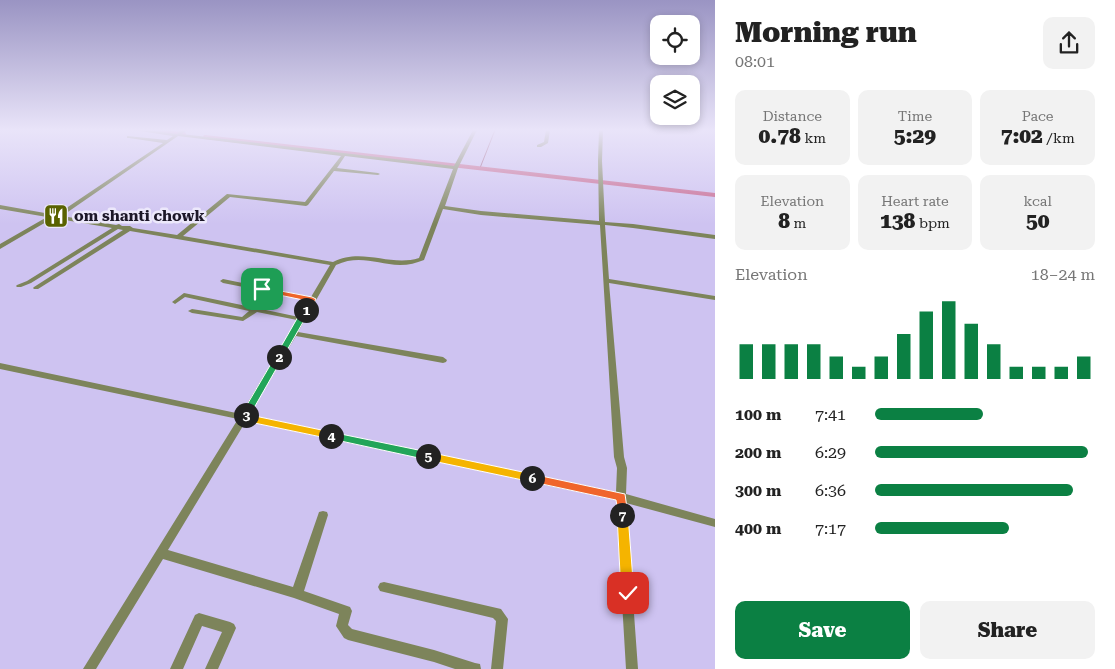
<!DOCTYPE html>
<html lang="en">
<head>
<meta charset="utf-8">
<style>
  :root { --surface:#fff; --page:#f2f2f2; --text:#222; --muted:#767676; --accent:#0b8043 }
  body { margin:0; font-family:"Roboto Serif",serif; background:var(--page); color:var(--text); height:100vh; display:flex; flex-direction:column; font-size:19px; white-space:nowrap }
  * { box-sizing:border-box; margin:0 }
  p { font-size:16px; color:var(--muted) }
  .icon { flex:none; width:28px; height:28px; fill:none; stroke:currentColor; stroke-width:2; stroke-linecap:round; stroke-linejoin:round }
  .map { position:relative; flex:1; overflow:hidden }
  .sheet { display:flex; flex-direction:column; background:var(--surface); width:400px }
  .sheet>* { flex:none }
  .controls { position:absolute; left:650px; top:15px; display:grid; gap:10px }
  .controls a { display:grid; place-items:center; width:50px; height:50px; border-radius:10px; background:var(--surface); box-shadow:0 2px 8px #0003; font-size:25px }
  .pin { position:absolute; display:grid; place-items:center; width:42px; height:42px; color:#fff; margin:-21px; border-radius:10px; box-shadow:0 2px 8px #0006 }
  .km { position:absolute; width:25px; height:25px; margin:-12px; border-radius:50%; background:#222; color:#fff; font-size:14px; line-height:25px; text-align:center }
  .round { display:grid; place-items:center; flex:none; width:52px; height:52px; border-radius:10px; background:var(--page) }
  .overview { display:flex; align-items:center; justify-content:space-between; height:85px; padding:0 20px }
  h1 { font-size:28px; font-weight:800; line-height:38px }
  .stats { display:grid; grid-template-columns:repeat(3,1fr); gap:8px; height:85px; padding:5px 20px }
  .stats div { display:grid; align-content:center; border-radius:10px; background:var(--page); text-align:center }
  .stats b { font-size:21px; font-weight:800 }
  .stats small { font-size:14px; font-weight:400 }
  .stats p { font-size:14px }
  .chart { height:140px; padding:10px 20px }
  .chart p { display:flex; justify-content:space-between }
  .chart svg { width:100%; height:90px; margin-top:5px; stroke:var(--accent); stroke-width:6 }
  .primary-button { display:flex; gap:10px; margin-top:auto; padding:10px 20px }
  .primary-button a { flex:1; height:58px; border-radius:10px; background:var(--accent); color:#fff; font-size:20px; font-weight:800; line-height:58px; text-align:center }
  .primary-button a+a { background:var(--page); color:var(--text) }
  ul { padding:0 20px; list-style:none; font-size:16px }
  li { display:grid; grid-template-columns:80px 60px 1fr; align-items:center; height:38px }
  li i { height:12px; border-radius:6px; background:var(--accent) }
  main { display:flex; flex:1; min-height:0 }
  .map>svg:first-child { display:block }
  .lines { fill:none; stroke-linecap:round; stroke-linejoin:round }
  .stream { stroke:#934d6e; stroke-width:1 }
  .canal { stroke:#c6648c; stroke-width:4 }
  .minor { fill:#7d845b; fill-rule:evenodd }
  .split-1 { fill:#f0652b; stroke:#fff }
  .split-2 { fill:#22a559; stroke:#fff }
  .split-3 { fill:#22a559; stroke:#fff }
  .split-4 { fill:#f5b400; stroke:#fff }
  .split-5 { fill:#22a559; stroke:#fff }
  .split-6 { fill:#f5b400; stroke:#fff }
  .split-7 { fill:#f0652b; stroke:#fff }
  .split-8 { fill:#f5b400; stroke:#fff }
  .labels { text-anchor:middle; stroke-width:5; stroke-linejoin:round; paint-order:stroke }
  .far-poi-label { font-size:15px; font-weight:bold; fill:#1c1728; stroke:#ece8fb; text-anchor:start }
</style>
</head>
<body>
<main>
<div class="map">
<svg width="715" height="669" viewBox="0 0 715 669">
  <rect width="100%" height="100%" fill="#cec3f1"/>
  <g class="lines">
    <!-- stream -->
    <path class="stream" d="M480,168L495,130"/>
    <!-- canal -->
    <g class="canal">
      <path d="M161,132L184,134"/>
      <path d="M205,137L715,195"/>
    </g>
    <!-- minor -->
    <g class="minor">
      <path d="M133,130H150L177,134L181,130H187L182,134L454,166L473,130H477L458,168L445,206L481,211L599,221L598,161L599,130H603L602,161L605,222L633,224L715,235V239L633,228L605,225L609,279L715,296V300L609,283L624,457L627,468L626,494L715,519V527L626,503L638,669H626L616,500L246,421L168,550L293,587L318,515L319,512L323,511L327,512L328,515L304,591L350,607L352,611L348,625L352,629L434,650L475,663L480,664L481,669H455L434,662L348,640L344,638L336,626L339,614L294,598L163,559L96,669H83L238,419L0,369V363L241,414L297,320L257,312L243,321L192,313L188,311L192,309L242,317L249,311L185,297L175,304L172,302L184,293L299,317L309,300L223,283L220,281L223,279L311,297L330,265L130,231L38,289H34L33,288L34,287L123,230L118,229L31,283L21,287H17L16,286L17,285L27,281L112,228L53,218L0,249V244L47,217L0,209V205L56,215L163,143L129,138H127V136L167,140L173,136ZM178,136L341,156L305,202L227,194L177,235L133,228L130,226H122L119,224L116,225L62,216ZM345,156L453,169L419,258C390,267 362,247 333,262L183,236L230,197L306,206L308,205L334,171L378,175L380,174L378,173L337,168ZM443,209L481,215L600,225L614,457L617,468L616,492L249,415L296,336L443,363L446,362L447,360L443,357L298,332L336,265C359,254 377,264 400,265C409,265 416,263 424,260Z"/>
      <path d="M546,130H550L548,143L541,147H537V145L544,142Z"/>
      <path d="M384,582L501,609L508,619L503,669H491L496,621L493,618L384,592L380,591L378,587L380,583Z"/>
      <path d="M199,613L230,622L234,624L236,628L218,669H205L222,632L202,626L183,669H170L195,615Z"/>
    </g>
  </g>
  <!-- sky -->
  <linearGradient id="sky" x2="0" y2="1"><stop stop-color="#9a94c3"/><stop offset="0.58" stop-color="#e9e4f9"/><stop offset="1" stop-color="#e9e4f9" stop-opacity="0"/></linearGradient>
  <rect width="715" height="224" fill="url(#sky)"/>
  <!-- split-1 -->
  <path class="split-1" d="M260,287L312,297L316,299L309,312H306L302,310L308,301L260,291Z"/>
  <!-- split-2 -->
  <path class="split-2" d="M303,308L310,310L282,359H276L275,357Z"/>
  <!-- split-3 -->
  <path class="split-3" d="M279,354L283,357L250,415L246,418L242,417L241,415L275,357Z"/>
  <!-- split-4 -->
  <path class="split-4" d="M246,411L249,412L250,415L331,432L336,436L331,439L240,420L239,417L242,412Z"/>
  <!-- split-5 -->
  <path class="split-5" d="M331,432L428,452L433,456L428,460L327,438V433Z"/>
  <!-- split-6 -->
  <path class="split-6" d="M428,452L532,474L538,478L532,482L428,460L423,456Z"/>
  <!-- split-7 -->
  <path class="split-7" d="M532,474L625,494L628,515L622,519L619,518L616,500L528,481L527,478L528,475Z"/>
  <!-- split-8 -->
  <path class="split-8" d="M622,510L628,515L634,593L632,597L628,599L623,597L621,593L617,515Z"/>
  <!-- icons -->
  <defs>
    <symbol id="restaurant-square" viewBox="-11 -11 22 22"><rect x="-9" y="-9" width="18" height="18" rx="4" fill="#596200" stroke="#ece8fb"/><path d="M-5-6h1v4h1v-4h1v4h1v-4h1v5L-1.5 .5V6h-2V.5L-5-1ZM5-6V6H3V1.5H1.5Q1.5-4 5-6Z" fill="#fff"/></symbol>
  </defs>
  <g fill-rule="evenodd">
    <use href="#restaurant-square" x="42" y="202" width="28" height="28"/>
  </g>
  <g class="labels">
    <!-- far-poi labels -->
    <g class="far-poi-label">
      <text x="74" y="221">om shanti chowk</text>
    </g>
  </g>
</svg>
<div class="controls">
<a><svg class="icon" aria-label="locate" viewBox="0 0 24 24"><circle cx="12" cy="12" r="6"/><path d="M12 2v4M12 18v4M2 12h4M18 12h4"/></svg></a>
<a><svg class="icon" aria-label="layers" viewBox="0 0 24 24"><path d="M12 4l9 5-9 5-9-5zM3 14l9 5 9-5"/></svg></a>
</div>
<div class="pin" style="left:262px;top:289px;background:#1e9e55"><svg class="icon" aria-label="arrive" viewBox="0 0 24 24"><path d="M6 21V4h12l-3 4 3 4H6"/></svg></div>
<div class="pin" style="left:628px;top:593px;background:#d93025"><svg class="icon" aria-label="check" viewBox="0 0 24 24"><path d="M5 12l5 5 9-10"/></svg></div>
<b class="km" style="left:306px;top:310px">1</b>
<b class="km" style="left:279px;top:357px">2</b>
<b class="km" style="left:246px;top:415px">3</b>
<b class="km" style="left:331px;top:436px">4</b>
<b class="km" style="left:428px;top:456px">5</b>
<b class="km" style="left:532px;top:478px">6</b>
<b class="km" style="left:622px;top:515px">7</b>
</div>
<section class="sheet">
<div class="overview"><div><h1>Morning run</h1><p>08:01</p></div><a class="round"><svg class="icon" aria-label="share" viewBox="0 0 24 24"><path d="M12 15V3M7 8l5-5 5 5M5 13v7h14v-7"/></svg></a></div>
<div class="stats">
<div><p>Distance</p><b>0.78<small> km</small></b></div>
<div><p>Time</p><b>5:29</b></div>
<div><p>Pace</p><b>7:02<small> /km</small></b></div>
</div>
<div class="stats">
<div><p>Elevation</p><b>8<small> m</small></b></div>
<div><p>Heart rate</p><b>138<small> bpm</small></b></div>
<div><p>kcal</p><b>50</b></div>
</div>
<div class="chart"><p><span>Elevation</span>18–24 m</p>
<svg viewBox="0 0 160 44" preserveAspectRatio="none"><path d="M5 44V27M15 44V27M25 44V27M35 44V27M45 44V33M55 44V38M65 44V33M75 44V22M85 44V11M95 44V6M105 44V17M115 44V27M125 44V38M135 44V38M145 44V38M155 44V33"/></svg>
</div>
<ul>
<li><b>100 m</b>7:41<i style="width:49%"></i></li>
<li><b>200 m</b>6:29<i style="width:97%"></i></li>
<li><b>300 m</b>6:36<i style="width:90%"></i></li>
<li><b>400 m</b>7:17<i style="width:61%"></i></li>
</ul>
<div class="primary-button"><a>Save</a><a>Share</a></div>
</section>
</main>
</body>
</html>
